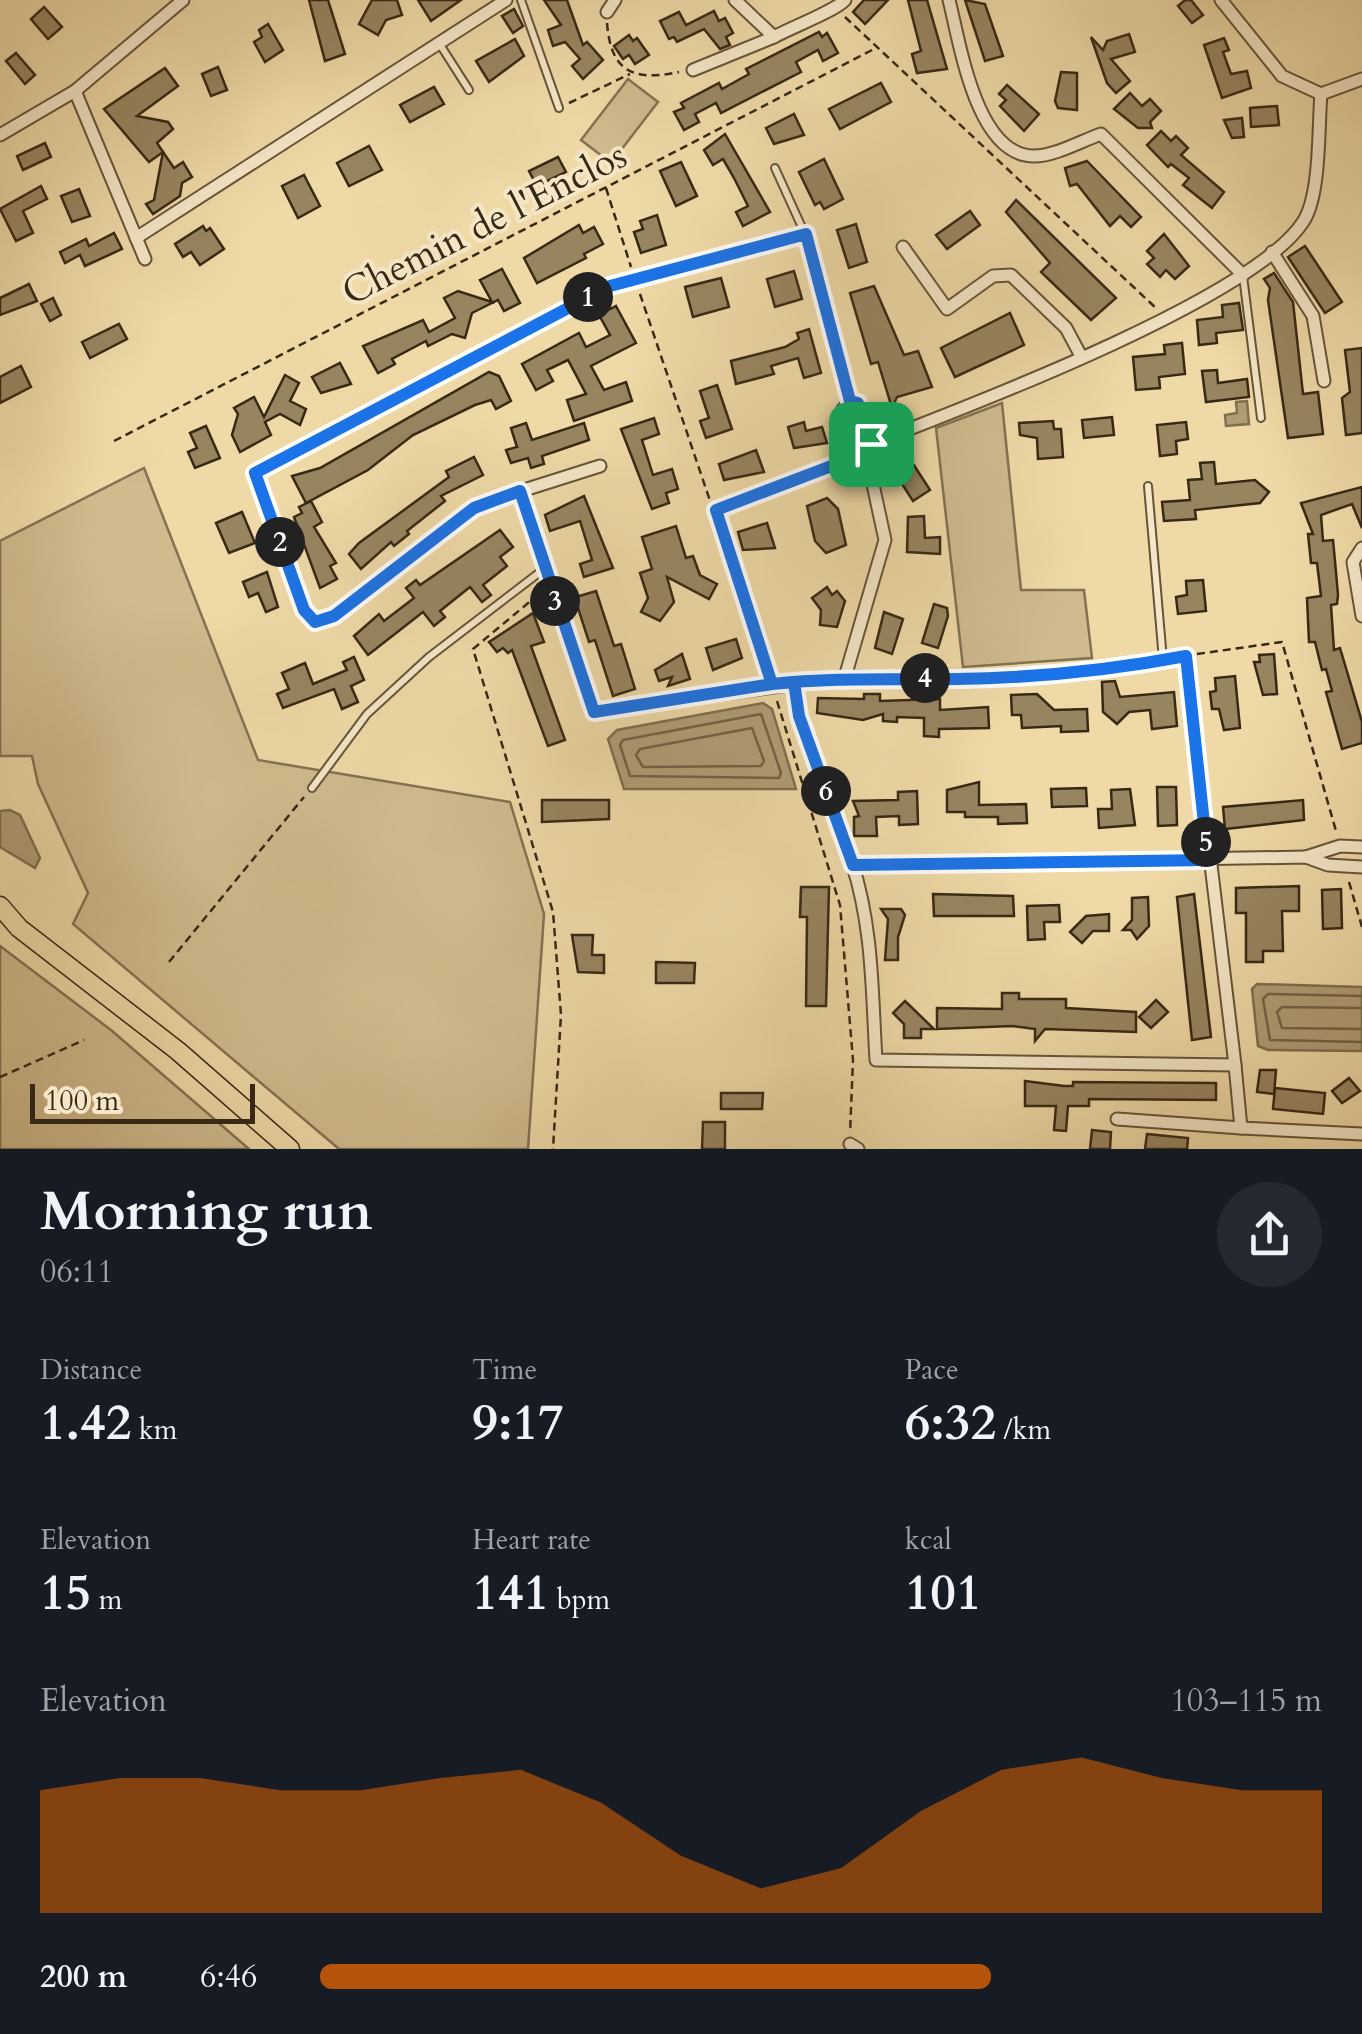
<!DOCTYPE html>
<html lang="en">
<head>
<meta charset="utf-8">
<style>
  :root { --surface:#171b24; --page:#242831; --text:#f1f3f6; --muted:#9ea1a6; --accent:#b45309 }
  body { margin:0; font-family:Cardo,serif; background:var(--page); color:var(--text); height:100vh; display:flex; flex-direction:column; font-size:38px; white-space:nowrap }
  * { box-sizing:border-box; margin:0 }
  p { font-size:32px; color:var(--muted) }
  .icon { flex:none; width:55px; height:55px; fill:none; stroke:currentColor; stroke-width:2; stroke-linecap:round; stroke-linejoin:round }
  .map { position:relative; height:1149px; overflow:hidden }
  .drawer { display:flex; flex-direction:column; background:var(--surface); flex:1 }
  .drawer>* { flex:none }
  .scale { position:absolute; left:30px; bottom:25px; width:225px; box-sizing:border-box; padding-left:10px; border:5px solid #382914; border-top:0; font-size:28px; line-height:35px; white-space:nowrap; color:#382914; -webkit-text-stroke:8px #f4e6c6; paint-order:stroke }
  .pin { position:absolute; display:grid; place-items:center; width:85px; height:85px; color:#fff; margin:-42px; border-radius:20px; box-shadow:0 5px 15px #0006 }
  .km { position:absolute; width:50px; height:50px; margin:-25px; border-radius:50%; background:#222; color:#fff; font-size:28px; line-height:50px; text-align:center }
  .round { display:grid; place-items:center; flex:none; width:105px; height:105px; border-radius:52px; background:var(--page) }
  .headline { display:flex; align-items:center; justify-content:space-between; height:170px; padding:0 40px }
  h1 { font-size:55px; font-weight:800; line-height:75px }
  .metrics { display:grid; grid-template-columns:repeat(3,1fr); gap:15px; height:170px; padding:10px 40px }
  .metrics div { display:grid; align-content:center }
  .metrics b { font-size:50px; font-weight:800 }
  .metrics small { font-size:28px; font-weight:400 }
  .metrics p { font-size:28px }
  .chart { height:280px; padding:20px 40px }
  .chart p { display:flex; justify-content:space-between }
  .chart svg { width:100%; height:180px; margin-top:10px; fill:var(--accent); opacity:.7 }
  ul { padding:0 40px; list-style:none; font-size:32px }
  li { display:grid; grid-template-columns:160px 120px 1fr; align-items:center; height:75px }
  li i { height:25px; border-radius:12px; background:var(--accent) }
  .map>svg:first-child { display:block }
  .green { fill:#cfbb8e; stroke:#847251; stroke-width:2.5 }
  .water { fill:#b09d75; stroke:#806f4e; stroke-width:2.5 }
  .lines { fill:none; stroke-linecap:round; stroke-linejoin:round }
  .shore { stroke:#746344; stroke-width:2.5 }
  .building { fill:#978560; stroke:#382914; stroke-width:2.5 }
  .service-casing { stroke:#665539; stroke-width:10 }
  .minor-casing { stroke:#665539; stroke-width:15 }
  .primary-casing { stroke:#382914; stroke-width:21 }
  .path { stroke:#382914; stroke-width:2.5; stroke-dasharray:8 5; stroke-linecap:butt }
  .service { stroke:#f4e6c6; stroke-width:6 }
  .minor { stroke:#f4e6c6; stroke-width:11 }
  .primary { stroke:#eed9a7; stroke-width:18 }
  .route-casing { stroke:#fff; stroke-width:20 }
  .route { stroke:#1a73e8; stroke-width:12 }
  .labels { text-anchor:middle; stroke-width:8; stroke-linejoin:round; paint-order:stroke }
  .street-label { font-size:38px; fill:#382914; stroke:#f4e6c6 }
</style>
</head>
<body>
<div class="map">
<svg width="1362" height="1149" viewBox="0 0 1362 1149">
  <rect width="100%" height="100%" fill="#eed9a7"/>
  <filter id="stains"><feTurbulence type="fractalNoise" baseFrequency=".002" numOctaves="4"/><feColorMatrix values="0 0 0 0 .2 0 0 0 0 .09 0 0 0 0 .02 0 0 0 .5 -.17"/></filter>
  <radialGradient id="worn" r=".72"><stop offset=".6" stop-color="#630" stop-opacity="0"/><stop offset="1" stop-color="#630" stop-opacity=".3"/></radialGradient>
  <!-- green -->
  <g class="green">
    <path d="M628,79L658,102L611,163L581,140Z"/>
    <path d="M1002,403L1021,590H1084L1092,658L963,667L936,428Z"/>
    <path d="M144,468L258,760L510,802L544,914L528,1149H339L73,924L88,893L38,784L32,756H0V541Z"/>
    <path d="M0,946L111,1030L249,1149H0Z"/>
  </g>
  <!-- water -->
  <g class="water">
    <path d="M1247,401L1249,424L1226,426L1225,415L1237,413L1236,402Z"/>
    <path d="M763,703L772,709L796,789H624L608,739L617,730Z"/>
    <path d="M10,810L20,815L40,858L35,868L0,847V811Z"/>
    <path d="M1257,984L1362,987V1051L1268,1050L1258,1046L1252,989Z"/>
  </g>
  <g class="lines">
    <!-- shore -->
    <g class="shore">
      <path d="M761,714L781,773L779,778L630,776L620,745L623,740Z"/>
      <path d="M752,728L764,761L761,766L643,767L636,755L640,749Z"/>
      <path d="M1362,996L1268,994L1263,999L1270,1040L1362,1042"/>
      <path d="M1362,1008L1282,1007L1277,1012L1282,1028L1362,1029"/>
    </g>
  </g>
  <!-- building -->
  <g class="building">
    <path d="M309,0H328L345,54L325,61Z"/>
    <path d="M372,0H397L402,15L386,20L378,35L359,24Z"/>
    <path d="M418,0H461L431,21Z"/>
    <path d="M544,0H567L583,45L587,42L603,60L583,79L572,66L580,59L565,42L553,46L548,30L561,25Z"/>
    <path d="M864,0H888L865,24L853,12Z"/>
    <path d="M908,0H927L947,69L917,73L912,54L921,51Z"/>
    <path d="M965,0L985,4L1003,56L985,61Z"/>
    <path d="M1185,0H1191L1203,15L1192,23L1178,6Z"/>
    <path d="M44,7L62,27L48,39L31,19Z"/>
    <path d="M514,9L523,26L513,33L502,16Z"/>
    <path d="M714,11L719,21L725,18L733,33L726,37L730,45L720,49L704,29L677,42L674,37L669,39L660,21L679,12L686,25Z"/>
    <path d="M268,24L283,50L265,62L254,42L262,37L259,30Z"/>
    <path d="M819,32L822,37L827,33L838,53L823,61L818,50L796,62L801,72L721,113L716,103L695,114L699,122L684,130L674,112L684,108L681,103L719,83L722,89L749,74L746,69Z"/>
    <path d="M1129,34L1135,52L1111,59L1130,81L1116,93L1107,83L1091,37L1103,50L1107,41Z"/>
    <path d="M629,35L633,41L637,38L649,55L635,64L629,55L623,59L614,46Z"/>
    <path d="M1224,38L1229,50L1223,52L1231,74L1247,71L1251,88L1222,98L1204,45Z"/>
    <path d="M515,39L524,56L489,82L476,61Z"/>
    <path d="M16,53L35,75L25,84L6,61Z"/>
    <path d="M218,67L227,90L211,96L202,74Z"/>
    <path d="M165,68L178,86L137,116L168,122L173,129L157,143L163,152L149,162L104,109Z"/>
    <path d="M1061,72L1077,73V110L1058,108L1055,101Z"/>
    <path d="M881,83L891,102L840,129L829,109Z"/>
    <path d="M1007,85L1039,114L1024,131L1000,106L1006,100L999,94Z"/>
    <path d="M434,87L444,104L410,122L400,105Z"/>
    <path d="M1130,93L1142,106L1150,99L1161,111L1150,122L1152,128H1138L1114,109Z"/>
    <path d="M1277,106L1279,125L1251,127L1250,108Z"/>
    <path d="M794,114L804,135L774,144L766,128Z"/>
    <path d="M1242,118L1244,137L1232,138L1224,120Z"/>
    <path d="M1161,131L1171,141L1176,136L1188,148L1181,155L1224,192L1212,208L1183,185L1189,178L1171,164L1168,167L1147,145Z"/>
    <path d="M725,134L770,212L743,226L736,212L748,206L734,178L723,159L713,165L704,150Z"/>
    <path d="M45,143L51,157L23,170L17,156Z"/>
    <path d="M369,146L382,170L349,186L337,163Z"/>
    <path d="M163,152L174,168L183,162L192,177L182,183L180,196L153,214L146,204L154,200Z"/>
    <path d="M558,157L566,172L537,186L529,171Z"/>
    <path d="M824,159L843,199L824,209L820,202L815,205L799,172Z"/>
    <path d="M1087,161L1141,217L1131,227L1120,216L1110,226L1077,184L1070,186L1065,168Z"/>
    <path d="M681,162L697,196L676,206L660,171Z"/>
    <path d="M304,175L320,206L298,218L282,186Z"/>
    <path d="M41,186L47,199L23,211L33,233L16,241L0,209Z"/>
    <path d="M79,189L90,216L72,222L61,196Z"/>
    <path d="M1016,200L1116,298L1091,320L1041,272L1050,263L1006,212Z"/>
    <path d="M970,211L980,225L947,249L936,235Z"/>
    <path d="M657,215L666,245L641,253L634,232L643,229L640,221Z"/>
    <path d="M856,224L867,262L849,268L837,230Z"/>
    <path d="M579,225L583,233L594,227L603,244L584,254L586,258L537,283L524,258Z"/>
    <path d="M203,226L206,231L210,228L224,249L200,265L191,252L183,257L175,244Z"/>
    <path d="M114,233L122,249L85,266L80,255L65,263L60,252L86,239L89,246Z"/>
    <path d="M1164,234L1189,266L1175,279L1166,270L1160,277L1147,264L1154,258L1147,251Z"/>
    <path d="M1305,246L1342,302L1325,313L1288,257Z"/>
    <path d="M502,269L520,303L504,311L498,300L472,313L465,338L452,334L428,346L426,341L392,359L395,364L378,373L363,346L423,320L429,332L455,318L444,298L458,291L492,302L480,280Z"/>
    <path d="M794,271L802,299L775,307L767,279Z"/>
    <path d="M1274,273L1293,302L1303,394L1318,392L1323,434L1288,438L1268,300L1270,288L1264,279Z"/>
    <path d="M721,278L729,307L693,317L685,287Z"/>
    <path d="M29,284L37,301L0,315V298Z"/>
    <path d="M874,286L904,355L918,351L932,387L897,397L892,408L878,362L871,364L850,293Z"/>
    <path d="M53,298L61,315L50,321L41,304Z"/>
    <path d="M1239,303L1243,330L1216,333L1217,343L1199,345L1197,320L1223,317L1222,305Z"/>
    <path d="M616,306L636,343L591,366L604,390L626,382L632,401L574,421L567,400L586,394L568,360L547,370L553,381L536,390L522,364L579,333L586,347L610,335L599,315Z"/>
    <path d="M1010,313L1024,345L955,377L941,348Z"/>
    <path d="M119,324L127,339L90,358L82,342Z"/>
    <path d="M809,329L821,373L804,378L798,358L771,366L774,374L736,384L731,361L785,347L799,339L797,333Z"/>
    <path d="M1182,343L1185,374L1159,377L1160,388L1136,390L1133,357L1165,354L1164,345Z"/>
    <path d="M1362,348V433L1346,435L1342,398L1350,392L1345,350Z"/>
    <path d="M340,363L351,384L321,393L312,377Z"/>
    <path d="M21,366L31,387L0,403V377Z"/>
    <path d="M1217,370L1218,383L1247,379L1249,397L1206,402L1202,371Z"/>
    <path d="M489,372L499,376L511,401L496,409L491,400L475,405L413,435L368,470L306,503L292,476L320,468Z"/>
    <path d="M285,375L299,383L290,401L306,409L300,425L280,414L265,422L271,435L240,452L232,435L238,414L234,408L254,397L264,417Z"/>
    <path d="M717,385L732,429L706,438L700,421L709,418L700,391Z"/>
    <path d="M1112,417L1114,435L1084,438L1082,420Z"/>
    <path d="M654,418L659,434L642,440L653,475L672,469L678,489L666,493L669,503L652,509L621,429Z"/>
    <path d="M1053,421L1054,429H1061L1063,457L1038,459L1037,438L1020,435L1019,423Z"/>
    <path d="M804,422L806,431L822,427L827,443L794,448L788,427Z"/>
    <path d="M1186,422L1188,439L1176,441L1177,454L1160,456L1157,425Z"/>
    <path d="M526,423L532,440L584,423L589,440L542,456L544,464L531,468L528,458L511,463L506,450L517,447L511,428Z"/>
    <path d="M206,426L220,458L195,468L188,452L197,448L190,433Z"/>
    <path d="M756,450L764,472L724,480L719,464Z"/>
    <path d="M908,456L930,490L913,501L891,467Z"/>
    <path d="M474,457L483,475L441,496L445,501L407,531L409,534L394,546L391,542L361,569L349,554L359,543L449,477L446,471Z"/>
    <path d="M1214,462L1216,484L1255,480L1269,492L1260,503L1195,510L1196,519L1164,521L1162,502L1190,500L1188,480L1202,479L1200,463Z"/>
    <path d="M1362,487V528L1352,504L1321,515L1323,541L1333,540L1335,561L1338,595L1337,604L1331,605L1334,650L1340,648L1362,722V743L1342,749L1326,692L1332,691L1326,669L1322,670L1315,642H1309L1307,598L1321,596L1317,563H1311L1308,534H1313L1301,503Z"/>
    <path d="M584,496L613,568L584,577L580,564L592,560L580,521L550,531L545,515Z"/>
    <path d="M827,498L838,509L846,545L826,553L815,541L807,506Z"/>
    <path d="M311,501L322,522L314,527L336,563L330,566L337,579L320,588L294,517L302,513L299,507Z"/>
    <path d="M242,512L255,543L229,553L216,523Z"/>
    <path d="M924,516L925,538L940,537V554L907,552L908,517Z"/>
    <path d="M767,523L775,548L743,550L738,532Z"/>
    <path d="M676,526L686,558L693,556L700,575L717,584L709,599L667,577L674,602L660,621L641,612L648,598L640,573L652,569L642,537Z"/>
    <path d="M500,530L513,547L500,557L507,566L483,585L491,595L482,602L470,587L440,611L445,617L434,626L423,612L368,655L354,636L379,614L384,621L414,598L406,588L416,580L420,585Z"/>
    <path d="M267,572L278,607L266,612L258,593L249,597L243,582Z"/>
    <path d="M1203,580L1206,611L1178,614L1176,597L1187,595L1186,581Z"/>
    <path d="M827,587L832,595L837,591L845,601L837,627L820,625L821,610L812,598Z"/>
    <path d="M596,591L614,646L621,644L635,689L613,696L595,640L589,642L576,602V597Z"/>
    <path d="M934,604L947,608L948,616L938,648L922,643Z"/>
    <path d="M884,612L903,619L892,654L875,648Z"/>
    <path d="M533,613L544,642L531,646L565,740L548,746L512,650L508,653L503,648L497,652L489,642Z"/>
    <path d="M736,639L742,658L713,670L706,648Z"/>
    <path d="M682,654L690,679L668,686L672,677L659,681L655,670Z"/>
    <path d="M1274,654L1277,694L1263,695L1254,662H1260L1259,655Z"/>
    <path d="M354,657L364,680L351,686L358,702L342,709L334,689L283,708L277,694L289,689L282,673L305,663L313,684L347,670L343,662Z"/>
    <path d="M1235,676L1240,728L1224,730L1219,709H1212L1210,692L1216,691L1215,678Z"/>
    <path d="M1115,681L1120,697L1174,692L1177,726L1152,729L1150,710L1129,712L1117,724L1103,712L1102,682Z"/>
    <path d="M864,694H880V701L940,699V710L988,707L989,728L939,729V737L924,736V718L897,717V722L883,721V714L863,720L817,713L818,698L864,699Z"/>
    <path d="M1037,694L1054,710L1087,709L1088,731L1061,732V726L1022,728L1021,715H1012L1011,695Z"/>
    <path d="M979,782V805L1026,804L1027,823L998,824V817H965V812H947V790Z"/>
    <path d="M1157,787H1176L1177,825L1158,826Z"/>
    <path d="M1086,788L1087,806L1052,807L1051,789Z"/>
    <path d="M1130,789L1135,825L1099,828L1098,809H1112L1111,790Z"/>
    <path d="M917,791L918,824L899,825V816L876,817L877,836H854V817L859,816L853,801L898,800V792Z"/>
    <path d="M542,800H609V819L542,822Z"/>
    <path d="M1303,800L1304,820L1225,829L1223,807Z"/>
    <path d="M1299,886V911H1282L1283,951H1263V962H1246V913H1236V888Z"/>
    <path d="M801,887H829L826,1006H806L807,917H800Z"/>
    <path d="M1341,889L1342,928L1323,929L1322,890Z"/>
    <path d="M933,894L1013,896L1014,916H934Z"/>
    <path d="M1194,894L1211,1037L1192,1040L1177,897Z"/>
    <path d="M1148,897L1149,926L1137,939L1131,930H1123L1132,920V898Z"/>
    <path d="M1059,905L1060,922H1044L1045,939L1028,940L1027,906Z"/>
    <path d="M881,909H901L905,915L898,937V960H885L888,919Z"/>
    <path d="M1109,914V931H1093L1082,943L1070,932L1086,916Z"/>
    <path d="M572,935H593L592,955H604V973L578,972Z"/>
    <path d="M656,962L695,963L694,983H656Z"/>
    <path d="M1002,993H1019V999H1066V1008L1136,1012V1032L1045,1029L1035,1041V1029L1012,1026L937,1029V1008L1002,1009Z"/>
    <path d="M1156,1000L1168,1012L1151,1028L1139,1017Z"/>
    <path d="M905,1001L934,1029H921V1038H904V1024L893,1013Z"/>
    <path d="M1260,1070H1276L1274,1094L1257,1092Z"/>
    <path d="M1349,1078L1360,1091L1342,1103L1332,1091Z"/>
    <path d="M1025,1081L1064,1086H1073V1082L1216,1083V1100L1089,1099V1106H1068L1066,1131L1054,1130L1056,1106H1025Z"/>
    <path d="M1275,1088L1325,1093L1323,1114L1273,1109Z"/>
    <path d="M721,1093H763L762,1109H721Z"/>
    <path d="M703,1122H725V1149H702Z"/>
    <path d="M1092,1130L1111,1132L1110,1149H1090Z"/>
    <path d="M1147,1134L1188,1138L1187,1149H1145Z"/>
  </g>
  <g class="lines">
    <defs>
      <g id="service">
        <path d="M521,0L559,108"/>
        <path d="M439,43L469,90"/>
        <path d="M775,168L805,234"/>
        <path d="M1243,276L1261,418"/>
        <path d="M1148,486L1163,660"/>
        <path d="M1040,674L1185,656"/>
        <path d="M312,788L367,714L429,657L544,569"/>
      </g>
      <g id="minor">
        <path d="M735,0L774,37C792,27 835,11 845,0"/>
        <path d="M949,0C960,43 976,156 1034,156C1055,156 1081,141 1101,134L1243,275"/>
        <path d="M1221,0L1282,76L1321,94L1362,79"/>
        <path d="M607,12L615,0"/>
        <path d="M693,70L774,37"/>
        <path d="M75,91L145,259"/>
        <path d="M0,135L75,91L183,0"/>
        <path d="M136,238L506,0"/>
        <path d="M903,247L947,309L993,276L1011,275L1066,328L1081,356"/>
        <path d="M1272,252L1313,316L1324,381"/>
        <path d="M851,401L843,409L855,457H867"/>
        <path d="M871,444C964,408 1253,299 1303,222C1321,195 1318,127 1321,94"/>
        <path d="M521,491L600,466"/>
        <path d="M1362,548L1353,562L1362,616"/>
        <path d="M845,677L885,540L867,457L871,444L858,403L851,401L805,234L610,286L255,473L304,609L315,622L333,616L474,508L521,491L595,712L845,677L957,679"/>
        <path d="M794,682C803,745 833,803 852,863C873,927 872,994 876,1060L1235,1065L1186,656"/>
        <path d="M1306,857L1340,846L1362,847"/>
        <path d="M853,865L1306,857L1328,865L1362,867"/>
        <path d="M1235,1065L1241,1128L1362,1134"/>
        <path d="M1117,1119L1241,1128"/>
        <path d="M850,1144L858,1149"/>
      </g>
      <path id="primary" d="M0,906L19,928L178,1051L290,1149"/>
    </defs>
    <!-- service casing -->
    <use href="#service" class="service-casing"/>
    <!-- minor casing -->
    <use href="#minor" class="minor-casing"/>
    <!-- primary casing -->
    <use href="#primary" class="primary-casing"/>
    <!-- path -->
    <g class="path">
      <path d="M845,17L1157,309"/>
      <path d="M607,23C611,74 635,81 679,72"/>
      <path d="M569,103L630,74"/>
      <path d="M606,188L631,267"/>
      <path d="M640,294L769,675"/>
      <path d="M114,441L876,48"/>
      <path d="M717,510L841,463"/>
      <path d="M539,594L473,649L553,912L561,1015L553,1149"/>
      <path d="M1197,654L1282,642L1336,831"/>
      <path d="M971,678L1028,675"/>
      <path d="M777,701L840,905L853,1060L850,1133"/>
      <path d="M1349,882L1362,927"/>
      <path d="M169,962L304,797"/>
      <path d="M0,1077L84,1040"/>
    </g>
    <!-- service -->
    <use href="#service" class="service"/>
    <!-- minor -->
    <use href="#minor" class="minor"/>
    <!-- primary -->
    <use href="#primary" class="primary"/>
  </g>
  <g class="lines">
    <defs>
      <path id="route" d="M871,444L858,403L850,401L806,234L610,286L255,473L304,610L315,622L334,616L474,508L520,491L594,712L772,684C834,677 894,680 956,679C1032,678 1112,670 1186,656L1208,860L853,865L799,716L794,682L772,684L716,510L855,457H867L871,444"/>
    </defs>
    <!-- route casing -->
    <use href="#route" class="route-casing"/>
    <!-- route -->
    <use href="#route" class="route"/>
  </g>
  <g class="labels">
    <!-- street labels -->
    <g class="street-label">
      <text transform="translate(484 223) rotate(-27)" y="13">Chemin de l'Enclos</text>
    </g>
  </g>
  <rect width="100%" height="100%" filter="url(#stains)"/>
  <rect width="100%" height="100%" fill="url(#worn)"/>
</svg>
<div class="scale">100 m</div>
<div class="pin" style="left:871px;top:444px;background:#1e9e55"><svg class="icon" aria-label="arrive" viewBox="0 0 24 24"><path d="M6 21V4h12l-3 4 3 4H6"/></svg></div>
<b class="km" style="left:588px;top:297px">1</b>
<b class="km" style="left:280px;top:542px">2</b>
<b class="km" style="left:555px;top:601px">3</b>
<b class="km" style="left:925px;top:678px">4</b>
<b class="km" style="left:1206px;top:842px">5</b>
<b class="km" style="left:826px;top:791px">6</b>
</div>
<section class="drawer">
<div class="headline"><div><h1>Morning run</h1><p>06:11</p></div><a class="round"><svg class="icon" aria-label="share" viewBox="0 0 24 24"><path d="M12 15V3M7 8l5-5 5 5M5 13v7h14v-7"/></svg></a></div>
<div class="metrics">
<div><p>Distance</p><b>1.42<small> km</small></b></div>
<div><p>Time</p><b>9:17</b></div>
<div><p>Pace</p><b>6:32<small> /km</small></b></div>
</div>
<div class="metrics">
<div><p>Elevation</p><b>15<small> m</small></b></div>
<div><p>Heart rate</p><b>141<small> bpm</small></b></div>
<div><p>kcal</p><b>101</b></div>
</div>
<div class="chart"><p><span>Elevation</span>103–115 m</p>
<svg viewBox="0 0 160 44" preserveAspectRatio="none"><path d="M0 44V14L10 11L20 11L30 14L40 14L50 11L60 9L70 17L80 30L90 38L100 33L110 19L120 9L130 6L140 11L150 14L160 14V44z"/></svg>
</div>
<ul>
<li><b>200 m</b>6:46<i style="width:67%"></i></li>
</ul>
</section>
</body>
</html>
